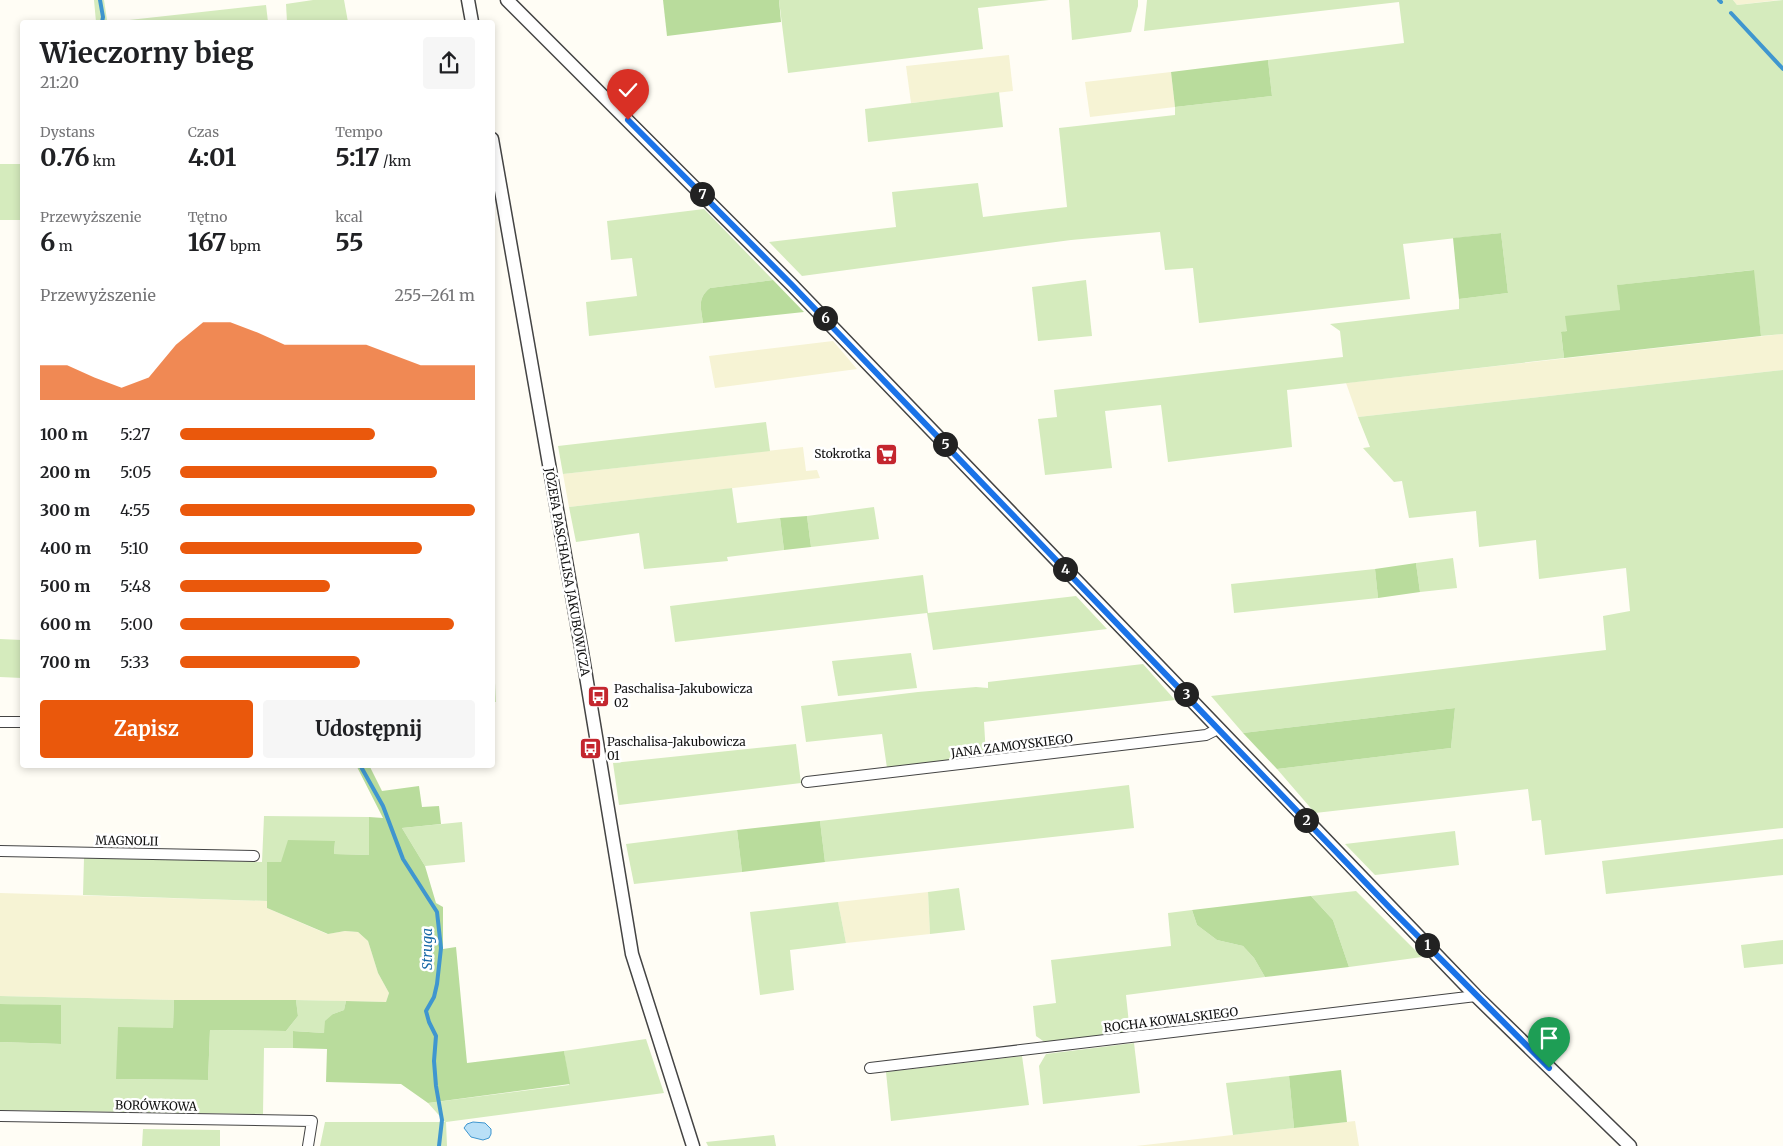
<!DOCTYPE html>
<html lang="pl">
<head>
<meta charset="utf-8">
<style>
  :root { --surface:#fff; --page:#f6f6f6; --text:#202124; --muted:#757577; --accent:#ea580c }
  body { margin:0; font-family:Merriweather,serif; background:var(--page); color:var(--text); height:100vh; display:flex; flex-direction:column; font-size:19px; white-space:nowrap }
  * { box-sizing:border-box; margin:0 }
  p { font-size:16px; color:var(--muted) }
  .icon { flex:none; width:28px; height:28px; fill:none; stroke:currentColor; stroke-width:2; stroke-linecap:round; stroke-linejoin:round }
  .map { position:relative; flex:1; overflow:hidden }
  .details { position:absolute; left:20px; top:20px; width:475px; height:748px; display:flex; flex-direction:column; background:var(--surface); border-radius:5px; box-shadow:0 2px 8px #0003 }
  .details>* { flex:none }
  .pin { position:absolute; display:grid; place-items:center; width:42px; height:42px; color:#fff; margin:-51px -21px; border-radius:50% 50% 50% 0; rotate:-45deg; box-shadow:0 0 5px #0007 }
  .pin .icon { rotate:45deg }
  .km { position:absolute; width:25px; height:25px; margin:-12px; border-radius:50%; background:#222; color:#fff; font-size:14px; line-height:25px; text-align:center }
  .round { display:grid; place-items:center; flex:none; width:52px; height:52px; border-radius:5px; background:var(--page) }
  .headline { display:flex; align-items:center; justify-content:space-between; height:85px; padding:0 20px }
  h1 { font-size:28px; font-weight:700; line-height:38px }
  .metrics { display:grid; grid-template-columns:repeat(3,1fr); gap:8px; height:85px; padding:5px 20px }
  .metrics div { display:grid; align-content:center }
  .metrics b { font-size:25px; font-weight:700 }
  .metrics small { font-size:14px; font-weight:400 }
  .metrics p { font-size:14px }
  .chart { height:140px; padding:10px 20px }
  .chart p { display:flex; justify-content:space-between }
  .chart svg { width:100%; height:90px; margin-top:5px; fill:var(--accent); opacity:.7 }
  .primary-button { display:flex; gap:10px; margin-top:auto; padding:10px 20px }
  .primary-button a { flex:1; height:58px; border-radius:5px; background:var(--accent); color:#fff; font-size:20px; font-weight:700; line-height:58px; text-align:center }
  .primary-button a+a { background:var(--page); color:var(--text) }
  ul { padding:0 20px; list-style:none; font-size:16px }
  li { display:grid; grid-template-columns:80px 60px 1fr; align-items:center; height:38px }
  li i { height:12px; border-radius:6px; background:var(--accent) }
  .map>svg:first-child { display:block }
  .farmland { fill:#f6f3d4 }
  .green { fill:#d5ebbd }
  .forest { fill:#b9dc9c }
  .water { fill:#b9e0f7; stroke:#3f96cf }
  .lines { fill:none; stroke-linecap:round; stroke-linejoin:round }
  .stream { stroke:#3f96cf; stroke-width:4 }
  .minor-casing { stroke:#444; stroke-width:12 }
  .tertiary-casing { stroke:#444; stroke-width:15 }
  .minor { stroke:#fff; stroke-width:10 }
  .tertiary { stroke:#fff; stroke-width:12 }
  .route-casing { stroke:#fff; stroke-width:10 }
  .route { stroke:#1a73e8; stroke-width:6 }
  .labels { text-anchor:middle; stroke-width:5; stroke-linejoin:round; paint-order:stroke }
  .poi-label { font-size:12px; fill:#111; stroke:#fff; text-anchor:start }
  .street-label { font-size:12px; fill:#111; stroke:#fff }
  .water-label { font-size:14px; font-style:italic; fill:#1768a6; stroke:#fff }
</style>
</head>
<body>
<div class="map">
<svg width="1783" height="1146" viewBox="0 0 1783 1146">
  <rect width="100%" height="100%" fill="#fffdf5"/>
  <!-- farmland -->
  <g class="farmland">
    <path d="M1733,0H1779L1737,5Z"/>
    <path d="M1009,55L1013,91L911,103L906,66Z"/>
    <path d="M1171,72L1175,107L1090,117L1085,82Z"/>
    <path d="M1783,334V370L1358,417L1346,383Z"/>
    <path d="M833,341L857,369L715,388L709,356Z"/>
    <path d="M803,447L806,471L817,470L820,478L569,507L563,474Z"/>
    <path d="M928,892L930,934L846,943L838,902Z"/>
    <path d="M0,893L267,901V908L327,934L345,931L358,932L368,941L378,973L389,993L386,1002L296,1000H174L0,996Z"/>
    <path d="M1355,1121L1359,1146H1136Z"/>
  </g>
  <!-- green -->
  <g class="green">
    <path d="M94,0H104L107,20L105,22H96Z"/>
    <path d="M313,0H344L348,22H287L286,4Z"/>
    <path d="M779,0H1049L978,8L983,49L788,73Z"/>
    <path d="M1069,0H1138V6L1131,32L1072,40Z"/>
    <path d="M1147,0H1733L1737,5L1783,0V334L1761,336L1753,270L1618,285L1620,310L1561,333L1564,358L1287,390L1292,447L1168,462L1161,405L1105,411L1112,468L1045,475L1038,419L1057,417L1054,390L1343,357L1340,331L1330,324L1459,309V299L1508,293L1501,233L1403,244L1410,299L1199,323L1193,268L1165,270L1160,232L1071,240L802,276L769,242L896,227L892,192L978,183L983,217L1067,207L1059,128L1175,115V107L1272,96L1268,60L1404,43L1399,2L1144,31Z"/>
    <path d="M266,5L268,22H111Z"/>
    <path d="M999,92L1003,127L868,142L865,109Z"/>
    <rect x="0" y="164" width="22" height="56"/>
    <path d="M704,209L773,280L710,288C697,298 701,308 703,323L589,336L586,302L637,296L632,258L611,260L607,221Z"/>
    <path d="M1086,280L1092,336L1038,341L1032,287Z"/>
    <path d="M1783,370V828L1545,855L1541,820L1532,821L1528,789L1315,813L1277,769L1451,748L1455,708L1243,733L1211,696L1606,650L1603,616L1630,611L1626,568L1539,579L1536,540L1479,547L1476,511L1409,518L1402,481L1394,482L1363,448L1370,447L1358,417Z"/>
    <path d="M766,422L770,451L563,474L558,446Z"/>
    <path d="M732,488L737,523L780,518L784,550L727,557L728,561L644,569L639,533L576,542L569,507Z"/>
    <path d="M874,507L879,539L811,547L807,516Z"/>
    <path d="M1453,558L1457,588L1420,592L1416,563Z"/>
    <path d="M1375,569L1378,598L1234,613L1231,584Z"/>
    <path d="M923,575L928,613L1076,596L1107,629L933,650L927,613L675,642L670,606Z"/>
    <path d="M0,639L22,640V678L0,677Z"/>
    <path d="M911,653L917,688L838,696L832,661Z"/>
    <path d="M494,664L496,702H493L492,665Z"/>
    <path d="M1143,664L1175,700L984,722L986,756L887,768L882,734L806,742L801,706L918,692L976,687L988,688V682Z"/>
    <path d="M796,744L801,783L619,805L613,763Z"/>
    <path d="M1129,785L1134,828L825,862L820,821Z"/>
    <path d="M264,816L369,817V855L334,854L335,842L281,862H267V901L83,895L84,858L262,862Z"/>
    <path d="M462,822L465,862L425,866L402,828Z"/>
    <path d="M737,830L742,872L634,884L626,844Z"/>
    <path d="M1455,831L1459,865L1375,875L1345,844Z"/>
    <path d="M1783,839V875L1606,894L1602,861Z"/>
    <path d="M959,888L965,930L930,934L928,892Z"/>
    <path d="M1356,891L1422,957L1349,967L1333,920L1311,896Z"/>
    <path d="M838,902L846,943L790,950L794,990L760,995L750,912Z"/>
    <path d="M1192,910L1197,925L1217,940L1243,946L1254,958L1265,977L1126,995L1130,1033L1046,1043L1036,1036L1033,1006L1056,1003L1051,960L1171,946L1168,913Z"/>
    <path d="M1783,940V964L1744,968L1741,945Z"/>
    <path d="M0,996L174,1000L173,1028L116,1079L208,1080L210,1030L286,1031L298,1016L296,1000L346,1001L344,1010L333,1014L324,1033L294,1031L293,1048H264L263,1114L0,1110V1042L60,1044L61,1006L0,1004Z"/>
    <path d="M646,1039L664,1093L446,1122L447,1146H320L325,1122H445L428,1103L569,1085L564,1051Z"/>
    <path d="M1134,1043L1140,1093L1043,1104L1039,1066L1046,1054Z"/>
    <path d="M1022,1056L1029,1105L891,1121L886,1072Z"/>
    <path d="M1289,1076L1294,1128L1233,1135L1226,1083Z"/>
    <path d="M143,1129L220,1130V1146H142Z"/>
    <path d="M774,1135L776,1146H708L706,1142Z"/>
  </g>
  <!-- forest -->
  <g class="forest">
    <path d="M663,0H779L781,22L667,36Z"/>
    <path d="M1268,60L1272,96L1175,107L1171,72Z"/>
    <path d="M1501,233L1508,293L1459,299L1453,238Z"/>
    <path d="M1754,270L1761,336L1564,358L1561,332L1567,331L1565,316L1620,310L1617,285Z"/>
    <path d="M773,280L804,312L703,323C701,308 697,298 710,288Z"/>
    <path d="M807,516L811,547L784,550L780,518Z"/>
    <path d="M1416,563L1420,592L1378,598L1375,569Z"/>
    <path d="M1455,708L1451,748L1277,769L1243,733Z"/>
    <path d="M356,765H369L382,791L419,786L422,807L439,806L441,824L402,828L425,866L436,903L443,907V949L456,947L467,1063L564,1051L570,1084L428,1103L401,1084L326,1082L327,1049L293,1048V1031L324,1033L325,1021L333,1014L344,1010L346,1001L386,1002L389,993L378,973L368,941L358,932L345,931L328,934L267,908V862H281L288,840L335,841L334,854L369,855V817L383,818Z"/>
    <path d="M820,821L825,862L742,872L737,830Z"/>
    <path d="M1311,896L1333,920L1349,967L1265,977L1254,958L1243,946L1217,940L1197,925L1192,910Z"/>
    <path d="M174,1000H296L298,1016L286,1031L210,1030L208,1080L116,1079L118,1027L173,1028Z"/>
    <path d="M0,1004L61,1005V1044L0,1042Z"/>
    <path d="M1341,1070L1347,1122L1294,1128L1289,1076Z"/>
  </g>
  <!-- water -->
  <path class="water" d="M473,1122L485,1123L491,1129V1134L489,1138L483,1140L471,1137L464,1128L467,1124Z"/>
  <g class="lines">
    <!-- stream -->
    <g class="stream">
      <path d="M100,0L103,17L102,22"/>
      <path d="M1719,0L1721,2"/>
      <path d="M1731,13L1783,69"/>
      <path d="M360,765L383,806L403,859L437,912L441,948L437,984L434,997L426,1011L429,1022L436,1036L434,1061L436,1086L442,1120L439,1146"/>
    </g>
    <defs>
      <g id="minor">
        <path d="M0,722H22"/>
        <path d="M807,782L1206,735L1218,729"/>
        <path d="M0,851L254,856"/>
        <path d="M870,1068L1476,996"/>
        <path d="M0,1116L312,1121L308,1146"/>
      </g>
      <g id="tertiary">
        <path d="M468,0L472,22"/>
        <path d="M507,0L792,285L1476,996L1630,1146"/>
        <path d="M492,139L583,658L632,954L693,1146"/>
      </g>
    </defs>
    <!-- minor casing -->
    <use href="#minor" class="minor-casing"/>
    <!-- tertiary casing -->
    <use href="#tertiary" class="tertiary-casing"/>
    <!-- minor -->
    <use href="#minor" class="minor"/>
    <!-- tertiary -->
    <use href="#tertiary" class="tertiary"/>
  </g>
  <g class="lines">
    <defs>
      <path id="route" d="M628,120L792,285L1391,909L1549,1068"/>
    </defs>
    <!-- route casing -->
    <use href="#route" class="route-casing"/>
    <!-- route -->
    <use href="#route" class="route"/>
  </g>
  <!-- icons -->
  <defs>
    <symbol id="supermarket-square" viewBox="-11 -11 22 22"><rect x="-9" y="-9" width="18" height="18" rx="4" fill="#c4262e" stroke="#fff"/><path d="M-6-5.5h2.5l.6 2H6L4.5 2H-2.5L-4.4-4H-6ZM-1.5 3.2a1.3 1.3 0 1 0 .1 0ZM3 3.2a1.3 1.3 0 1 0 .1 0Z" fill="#fff"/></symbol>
    <symbol id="bus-square" viewBox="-11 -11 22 22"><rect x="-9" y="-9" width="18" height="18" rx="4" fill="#c4262e" stroke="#fff"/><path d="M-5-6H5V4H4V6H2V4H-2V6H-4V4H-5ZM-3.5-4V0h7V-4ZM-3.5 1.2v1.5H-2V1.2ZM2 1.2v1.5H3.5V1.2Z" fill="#fff"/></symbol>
  </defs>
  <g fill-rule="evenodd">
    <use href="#supermarket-square" x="874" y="442" width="25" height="25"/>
    <use href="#bus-square" x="586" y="684" width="25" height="25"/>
    <use href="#bus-square" x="578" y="736" width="25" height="25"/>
  </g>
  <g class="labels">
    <!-- poi labels -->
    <g class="poi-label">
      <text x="871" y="458" text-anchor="end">Stokrotka</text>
      <text x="614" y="693">Paschalisa-Jakubowicza<tspan x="614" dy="14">02</tspan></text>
      <text x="607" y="746">Paschalisa-Jakubowicza<tspan x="607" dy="14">01</tspan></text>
    </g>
    <!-- street labels -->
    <g class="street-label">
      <text transform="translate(567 572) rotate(80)" y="4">JÓZEFA PASCHALISA JAKUBOWICZA</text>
      <text transform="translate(1012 746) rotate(-7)" y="4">JANA ZAMOYSKIEGO</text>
      <text transform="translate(127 841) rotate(1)" y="4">MAGNOLII</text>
      <text transform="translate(1171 1020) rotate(-7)" y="4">ROCHA KOWALSKIEGO</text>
      <text transform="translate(156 1106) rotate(1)" y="4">BORÓWKOWA</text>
    </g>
    <!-- water labels -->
    <g class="water-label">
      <text transform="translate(427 949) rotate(-90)" y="5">Struga</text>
    </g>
  </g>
</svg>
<div class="pin" style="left:1549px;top:1068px;background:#1e9e55"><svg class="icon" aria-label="arrive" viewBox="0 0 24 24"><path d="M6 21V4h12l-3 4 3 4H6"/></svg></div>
<div class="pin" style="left:628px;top:120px;background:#d93025"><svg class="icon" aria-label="check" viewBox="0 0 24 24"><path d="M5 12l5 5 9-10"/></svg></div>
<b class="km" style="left:1427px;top:945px">1</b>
<b class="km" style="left:1306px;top:820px">2</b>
<b class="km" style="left:1186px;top:694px">3</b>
<b class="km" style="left:1065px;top:569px">4</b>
<b class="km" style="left:945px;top:444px">5</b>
<b class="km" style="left:825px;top:318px">6</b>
<b class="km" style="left:702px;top:194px">7</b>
<section class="details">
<div class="headline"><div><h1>Wieczorny bieg</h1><p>21:20</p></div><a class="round"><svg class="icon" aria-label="share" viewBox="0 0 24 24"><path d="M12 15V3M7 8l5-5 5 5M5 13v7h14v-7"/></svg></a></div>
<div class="metrics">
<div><p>Dystans</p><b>0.76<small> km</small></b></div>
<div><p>Czas</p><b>4:01</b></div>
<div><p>Tempo</p><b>5:17<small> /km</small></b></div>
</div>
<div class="metrics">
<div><p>Przewyższenie</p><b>6<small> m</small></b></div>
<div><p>Tętno</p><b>167<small> bpm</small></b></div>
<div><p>kcal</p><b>55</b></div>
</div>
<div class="chart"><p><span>Przewyższenie</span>255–261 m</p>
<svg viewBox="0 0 160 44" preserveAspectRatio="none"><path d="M0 44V27L10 27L20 33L30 38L40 33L50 17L60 6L70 6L80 11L90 17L100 17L110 17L120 17L130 22L140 27L150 27L160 27V44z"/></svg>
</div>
<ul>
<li><b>100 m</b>5:27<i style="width:66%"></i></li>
<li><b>200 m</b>5:05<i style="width:87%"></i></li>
<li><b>300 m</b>4:55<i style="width:100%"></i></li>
<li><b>400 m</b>5:10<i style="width:82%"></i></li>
<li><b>500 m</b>5:48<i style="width:51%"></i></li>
<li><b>600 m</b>5:00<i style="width:93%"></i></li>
<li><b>700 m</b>5:33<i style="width:61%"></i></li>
</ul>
<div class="primary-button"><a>Zapisz</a><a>Udostępnij</a></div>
</section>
</div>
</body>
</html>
